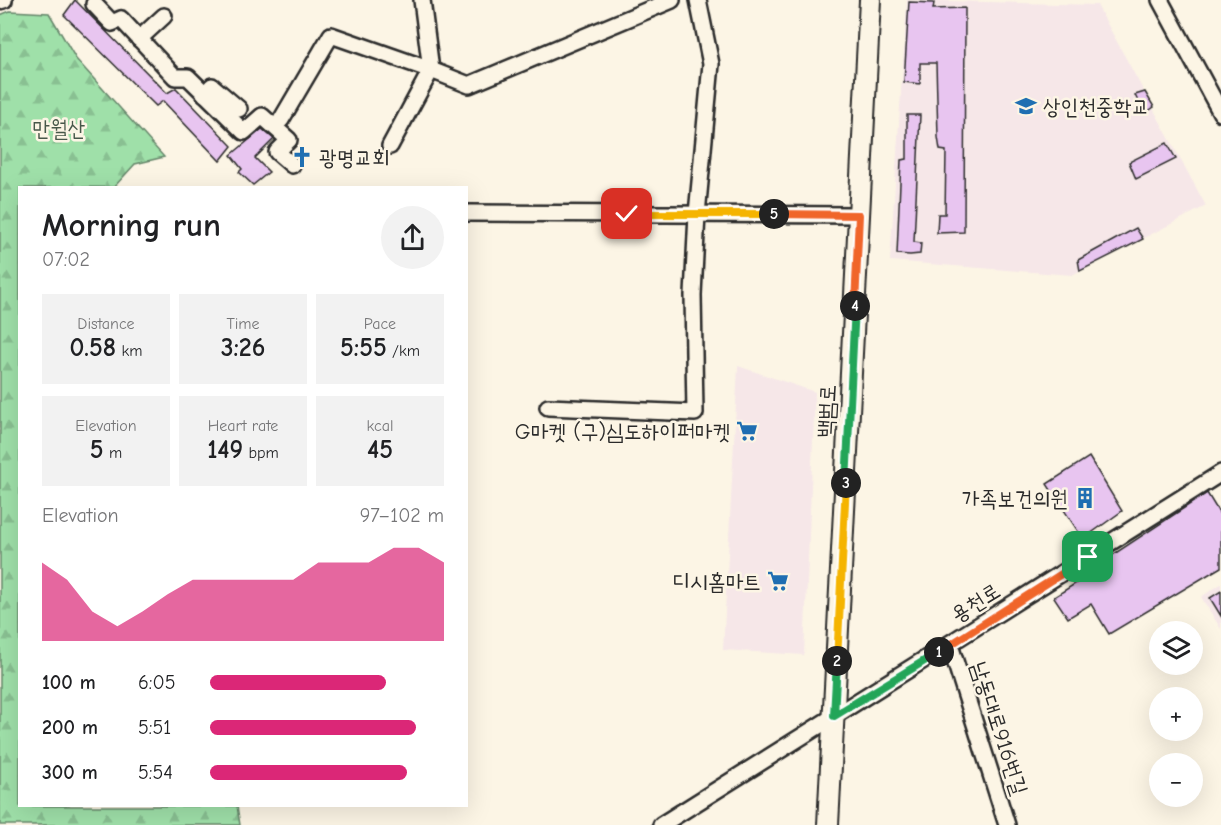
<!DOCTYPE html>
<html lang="en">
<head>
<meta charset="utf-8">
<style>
  :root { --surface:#fff; --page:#f2f2f2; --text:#202124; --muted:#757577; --accent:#db2777 }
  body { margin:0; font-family:"Comic Neue","Poor Story",sans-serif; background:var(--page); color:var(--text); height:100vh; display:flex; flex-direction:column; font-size:22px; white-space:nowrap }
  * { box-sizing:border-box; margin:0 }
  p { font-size:20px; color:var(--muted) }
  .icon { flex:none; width:33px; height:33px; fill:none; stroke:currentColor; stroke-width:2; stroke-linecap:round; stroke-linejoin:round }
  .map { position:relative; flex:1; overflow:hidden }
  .side { position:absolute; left:18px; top:186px; width:450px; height:621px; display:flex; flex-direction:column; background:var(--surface); border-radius:0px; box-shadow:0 6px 24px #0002 }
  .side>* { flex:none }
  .tools { position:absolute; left:1149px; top:621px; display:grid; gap:12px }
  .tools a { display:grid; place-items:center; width:54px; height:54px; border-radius:50%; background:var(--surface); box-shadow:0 6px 24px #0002; font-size:30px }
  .pin { position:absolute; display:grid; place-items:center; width:51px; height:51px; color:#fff; margin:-26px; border-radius:12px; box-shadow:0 3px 9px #0006 }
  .km { position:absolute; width:30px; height:30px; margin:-15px; border-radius:50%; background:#222; color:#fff; font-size:16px; line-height:30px; text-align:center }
  .round { display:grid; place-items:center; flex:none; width:63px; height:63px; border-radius:32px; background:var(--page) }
  .headline { display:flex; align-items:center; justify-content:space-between; height:102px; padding:0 24px }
  h1 { font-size:33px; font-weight:800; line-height:45px }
  .stats { display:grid; grid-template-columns:repeat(3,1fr); gap:9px; height:102px; padding:6px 24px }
  .stats div { display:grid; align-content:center; border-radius:0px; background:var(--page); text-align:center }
  .stats b { font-size:26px; font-weight:800 }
  .stats small { font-size:16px; font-weight:400 }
  .stats p { font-size:16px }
  .chart { height:168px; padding:12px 24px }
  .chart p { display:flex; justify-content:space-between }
  .chart svg { width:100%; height:108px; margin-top:6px; fill:var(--accent); opacity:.7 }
  ul { padding:0 24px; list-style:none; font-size:20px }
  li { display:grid; grid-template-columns:96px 72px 1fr; align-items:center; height:45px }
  li i { height:15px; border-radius:8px; background:var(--accent) }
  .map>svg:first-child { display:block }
  .built { fill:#f6e7e8 }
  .forest { fill:url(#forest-firs); stroke:#65866a; stroke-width:1.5 }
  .building { fill:#e8c5f0; stroke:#2b2b2b; stroke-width:1.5 }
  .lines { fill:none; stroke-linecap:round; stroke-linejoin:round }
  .minor-casing { stroke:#2b2b2b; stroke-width:20 }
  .major-casing { stroke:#2b2b2b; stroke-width:24 }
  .minor { stroke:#fcf5e5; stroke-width:15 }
  .major { stroke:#fcf5e5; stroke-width:20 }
  .split-1-casing { stroke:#fff; stroke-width:12 }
  .split-2-casing { stroke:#fff; stroke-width:12 }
  .split-3-casing { stroke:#fff; stroke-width:12 }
  .split-4-casing { stroke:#fff; stroke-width:12 }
  .split-5-casing { stroke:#fff; stroke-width:12 }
  .split-6-casing { stroke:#fff; stroke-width:12 }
  .split-1 { stroke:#f0652b; stroke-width:8 }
  .split-2 { stroke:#22a559; stroke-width:8 }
  .split-3 { stroke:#f5b400; stroke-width:8 }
  .split-4 { stroke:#22a559; stroke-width:8 }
  .split-5 { stroke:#f0652b; stroke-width:8 }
  .split-6 { stroke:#f5b400; stroke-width:8 }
  .labels { text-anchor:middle; stroke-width:5; stroke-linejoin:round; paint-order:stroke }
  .poi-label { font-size:22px; fill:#2b2b2b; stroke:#fcf5e5; text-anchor:end }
  .park-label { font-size:22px; fill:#48584a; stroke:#fcf5e5 }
  .street-label { font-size:22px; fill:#2b2b2b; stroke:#fcf5e5 }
</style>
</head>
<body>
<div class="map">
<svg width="1221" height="825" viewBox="0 0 1221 825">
  <defs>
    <pattern id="forest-firs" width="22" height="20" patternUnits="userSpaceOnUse" patternTransform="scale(1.5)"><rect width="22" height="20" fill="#9fe0a9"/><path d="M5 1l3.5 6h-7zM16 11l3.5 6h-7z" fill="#89c092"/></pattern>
  </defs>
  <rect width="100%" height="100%" fill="#fcf5e5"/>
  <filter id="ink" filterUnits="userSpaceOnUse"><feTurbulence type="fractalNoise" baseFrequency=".0167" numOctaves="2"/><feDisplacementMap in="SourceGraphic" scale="12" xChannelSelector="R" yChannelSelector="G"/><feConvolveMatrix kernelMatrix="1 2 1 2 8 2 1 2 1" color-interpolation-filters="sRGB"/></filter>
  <g filter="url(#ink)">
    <!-- built -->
    <g class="built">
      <path d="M907,0L1097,5L1206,206L1072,275L890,261Z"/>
      <path d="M738,366L815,392L804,655L723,650Z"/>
      <path d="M1221,584V629L1201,597Z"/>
    </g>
    <!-- forest -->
    <path class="forest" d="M10,11L49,13L76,59L164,157L135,164L114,187L20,188V806H237L240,825H0V15Z"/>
    <!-- building -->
    <g class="building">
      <path d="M75,0L167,93L176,88L232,146L220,161L163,101L156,106L64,15Z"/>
      <path d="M909,2L934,3L933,9L965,8L964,232L937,233L938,214H945L946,151L940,150L938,137L936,63H920V84L904,82Z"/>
      <path d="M1145,92L1154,107L1144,114L1135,95Z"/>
      <path d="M907,115H920L914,242L921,243L920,254L910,255L897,254L901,160L907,159Z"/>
      <path d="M262,129L274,139L255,158L269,172L253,185L239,172L242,169L231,155Z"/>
      <path d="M1167,143L1176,159L1136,179L1129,162Z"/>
      <path d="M1136,228L1143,239L1080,271L1078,260Z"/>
      <path d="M1089,457L1122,511L1083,539L1047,484Z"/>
      <path d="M1207,493L1221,516V567L1109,634L1091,604L1068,618L1054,597L1078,582L1076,579Z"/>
      <path d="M1221,591V616L1210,598Z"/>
    </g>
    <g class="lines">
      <defs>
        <g id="minor">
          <path d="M1160,0L1221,113"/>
          <path d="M0,1L4,0"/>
          <path d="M94,4L112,23L121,19L175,77H188L244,132L262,116L289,140L277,152L292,165"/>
          <path d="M139,39L164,16"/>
          <path d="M205,94L212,86L239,109"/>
          <path d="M281,120L331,35L431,70L422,0"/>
          <path d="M390,146L431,70L469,85L672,0"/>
          <path d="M466,213L859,215"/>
          <path d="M548,407L695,413L693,295L697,214L711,64L698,0"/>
          <path d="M950,645L1007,825"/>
          <path d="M661,825L1221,473"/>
        </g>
        <path id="major" d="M828,825L870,0"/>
      </defs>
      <!-- minor casing -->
      <use href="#minor" class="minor-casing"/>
      <!-- major casing -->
      <use href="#major" class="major-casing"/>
      <!-- minor -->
      <use href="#minor" class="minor"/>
      <!-- major -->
      <use href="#major" class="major"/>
    </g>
  </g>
  <g class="lines" filter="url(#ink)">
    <defs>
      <path id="split-1" d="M939,652L1088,557"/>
      <path id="split-2" d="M837,661L834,716L939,652"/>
      <path id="split-3" d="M837,661L846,483"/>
      <path id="split-4" d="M846,483L855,306"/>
      <path id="split-5" d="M774,214L859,215L855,306"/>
      <path id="split-6" d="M627,214H774"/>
    </defs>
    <!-- split-1 casing -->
    <use href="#split-1" class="split-1-casing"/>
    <!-- split-2 casing -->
    <use href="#split-2" class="split-2-casing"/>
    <!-- split-3 casing -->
    <use href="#split-3" class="split-3-casing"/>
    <!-- split-4 casing -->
    <use href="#split-4" class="split-4-casing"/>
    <!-- split-5 casing -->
    <use href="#split-5" class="split-5-casing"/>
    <!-- split-6 casing -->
    <use href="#split-6" class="split-6-casing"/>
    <!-- split-1 -->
    <use href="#split-1" class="split-1"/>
    <!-- split-2 -->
    <use href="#split-2" class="split-2"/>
    <!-- split-3 -->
    <use href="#split-3" class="split-3"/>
    <!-- split-4 -->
    <use href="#split-4" class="split-4"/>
    <!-- split-5 -->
    <use href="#split-5" class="split-5"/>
    <!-- split-6 -->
    <use href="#split-6" class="split-6"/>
  </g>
  <!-- icons -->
  <defs>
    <symbol id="school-bare" viewBox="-9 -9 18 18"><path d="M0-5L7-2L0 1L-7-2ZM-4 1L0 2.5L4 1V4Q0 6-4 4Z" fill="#1f6fb2" stroke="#fcf5e5" stroke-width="2.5" paint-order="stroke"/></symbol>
    <symbol id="church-bare" viewBox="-9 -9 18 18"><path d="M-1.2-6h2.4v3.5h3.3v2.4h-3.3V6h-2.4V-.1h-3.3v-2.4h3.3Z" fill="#1f6fb2" stroke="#fcf5e5" stroke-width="2.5" paint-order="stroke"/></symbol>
    <symbol id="supermarket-bare" viewBox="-9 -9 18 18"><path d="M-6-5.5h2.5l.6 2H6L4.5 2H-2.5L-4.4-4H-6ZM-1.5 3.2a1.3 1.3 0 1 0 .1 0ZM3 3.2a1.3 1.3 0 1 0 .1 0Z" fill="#1f6fb2" stroke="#fcf5e5" stroke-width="2.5" paint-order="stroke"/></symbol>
    <symbol id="building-bare" viewBox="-9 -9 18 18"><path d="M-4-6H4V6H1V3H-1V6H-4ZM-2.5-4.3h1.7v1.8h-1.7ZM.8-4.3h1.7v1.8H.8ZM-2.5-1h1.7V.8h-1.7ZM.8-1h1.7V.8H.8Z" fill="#1f6fb2" stroke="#fcf5e5" stroke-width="2.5" paint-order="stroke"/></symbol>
  </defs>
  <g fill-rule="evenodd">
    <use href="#school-bare" x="1011" y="91" width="30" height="30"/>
    <use href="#church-bare" x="287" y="142" width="30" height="30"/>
    <use href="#supermarket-bare" x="732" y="416" width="30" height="30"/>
    <use href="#building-bare" x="1070" y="483" width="30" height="30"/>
    <use href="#supermarket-bare" x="763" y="566" width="30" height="30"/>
  </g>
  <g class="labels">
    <!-- poi labels -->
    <g class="poi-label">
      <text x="1043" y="114" text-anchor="start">상인천중학교</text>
      <text x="319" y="165" text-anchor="start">광명교회</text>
      <text x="730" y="439">G마켓 (구)심도하이퍼마켓</text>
      <text x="1068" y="506">가족보건의원</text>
      <text x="761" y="589">디시홈마트</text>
    </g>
    <!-- park labels -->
    <g class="park-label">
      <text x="59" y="136">만월산</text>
    </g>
    <!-- street labels -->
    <g class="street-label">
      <text transform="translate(826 411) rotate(-87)" y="8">백범로</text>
      <text transform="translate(975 602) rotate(-32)" y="8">용천로</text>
      <text transform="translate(1000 728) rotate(72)" y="8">남동대로916번길</text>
    </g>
  </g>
</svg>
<div class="tools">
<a><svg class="icon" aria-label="layers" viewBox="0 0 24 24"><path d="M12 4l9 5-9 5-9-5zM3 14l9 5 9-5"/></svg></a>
<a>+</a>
<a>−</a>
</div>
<div class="pin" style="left:1088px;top:557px;background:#1e9e55"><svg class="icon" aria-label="arrive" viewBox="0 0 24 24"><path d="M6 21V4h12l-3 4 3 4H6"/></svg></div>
<div class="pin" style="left:627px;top:214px;background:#d93025"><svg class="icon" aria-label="check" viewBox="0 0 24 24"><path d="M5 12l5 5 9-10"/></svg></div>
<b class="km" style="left:939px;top:652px">1</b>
<b class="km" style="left:837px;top:661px">2</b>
<b class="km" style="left:846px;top:483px">3</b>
<b class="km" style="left:855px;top:306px">4</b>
<b class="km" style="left:774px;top:214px">5</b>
<section class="side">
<div class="headline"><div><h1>Morning run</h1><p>07:02</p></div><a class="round"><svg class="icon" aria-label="share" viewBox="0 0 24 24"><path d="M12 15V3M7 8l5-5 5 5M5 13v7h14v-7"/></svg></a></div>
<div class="stats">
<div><p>Distance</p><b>0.58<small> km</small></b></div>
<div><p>Time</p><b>3:26</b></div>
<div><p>Pace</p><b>5:55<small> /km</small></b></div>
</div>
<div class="stats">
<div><p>Elevation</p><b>5<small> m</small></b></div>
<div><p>Heart rate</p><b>149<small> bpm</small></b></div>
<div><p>kcal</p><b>45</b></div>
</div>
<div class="chart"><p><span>Elevation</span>97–102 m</p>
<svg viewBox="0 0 160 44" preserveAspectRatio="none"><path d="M0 44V12L10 19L20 32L30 38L40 32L50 25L60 19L70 19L80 19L90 19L100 19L110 12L120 12L130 12L140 6L150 6L160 12V44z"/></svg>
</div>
<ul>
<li><b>100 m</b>6:05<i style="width:75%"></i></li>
<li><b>200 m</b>5:51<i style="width:88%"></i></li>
<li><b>300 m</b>5:54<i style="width:84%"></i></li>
</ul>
</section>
</div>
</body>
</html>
